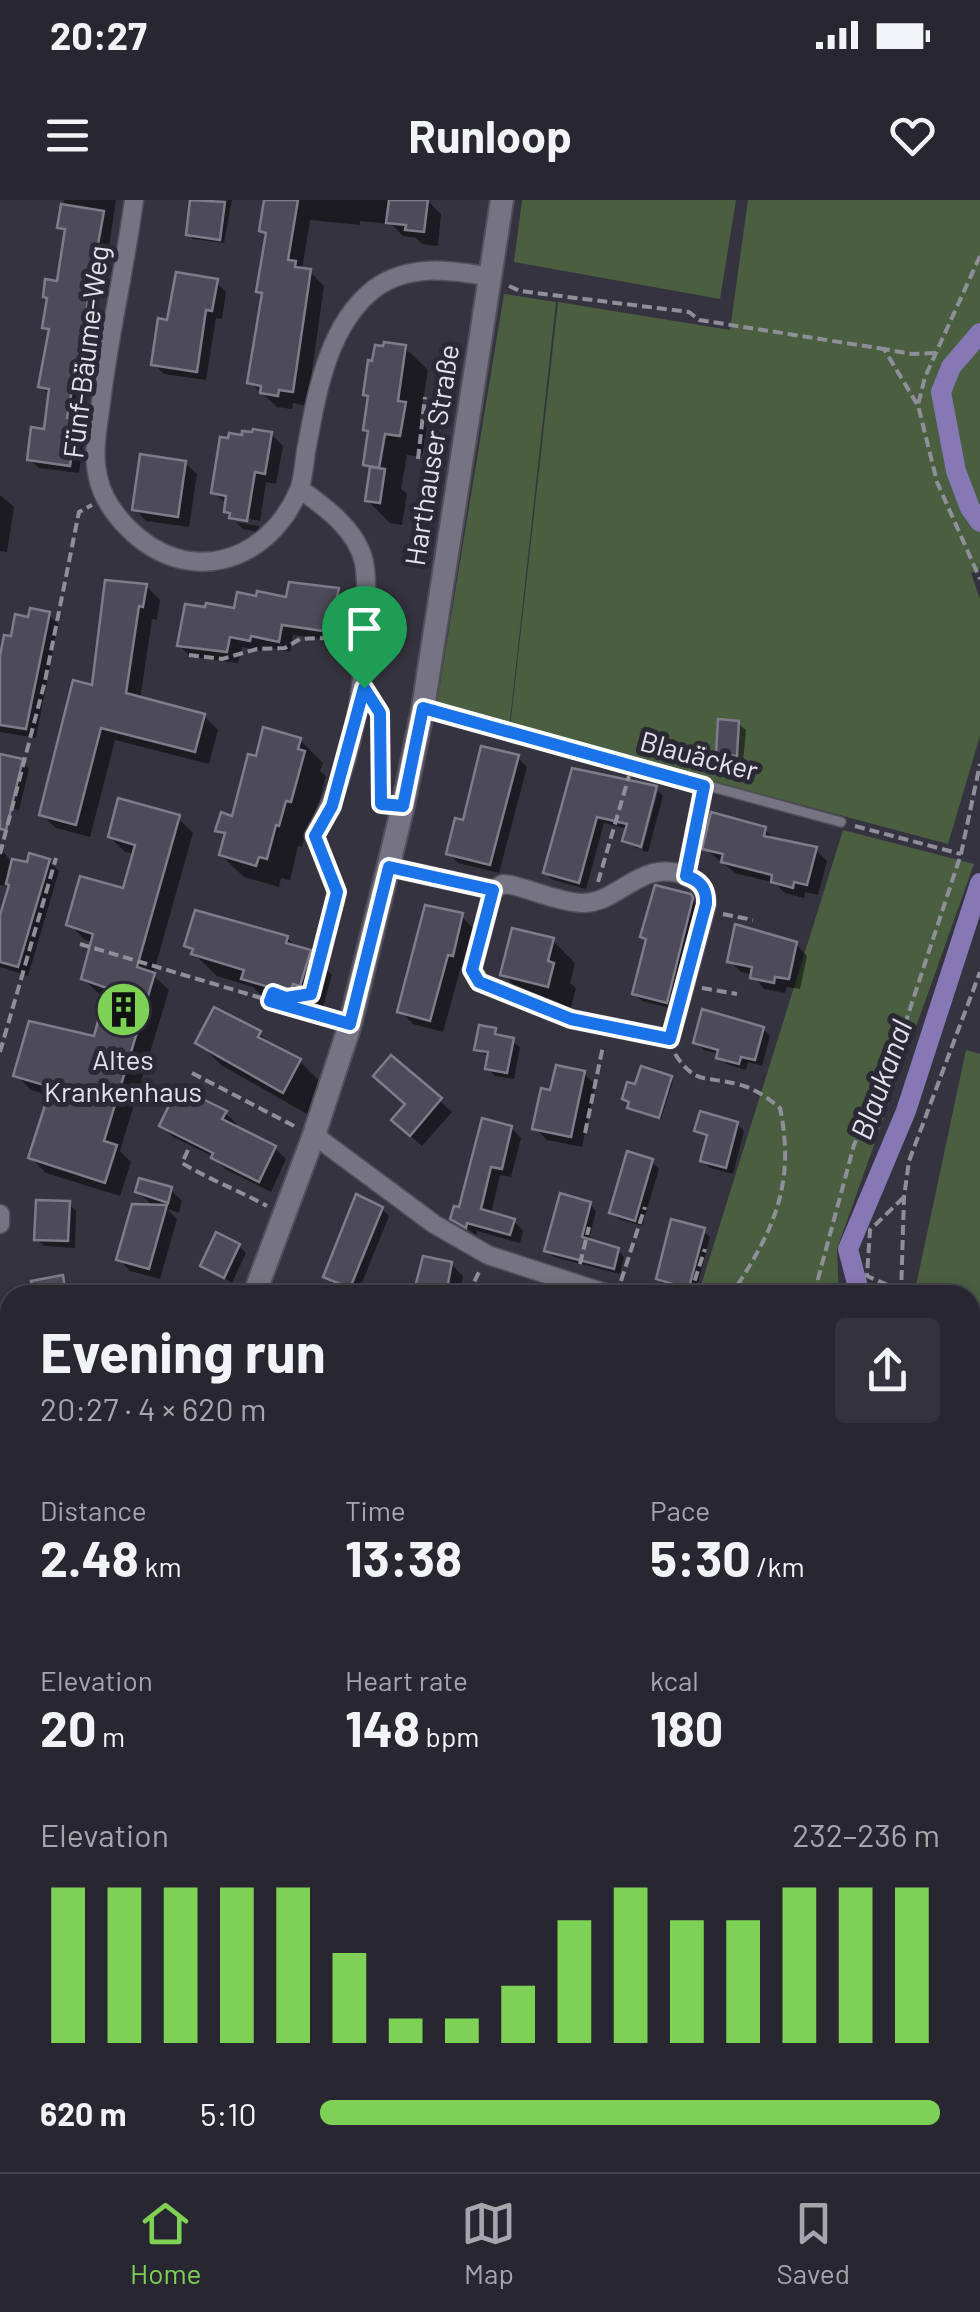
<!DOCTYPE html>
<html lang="en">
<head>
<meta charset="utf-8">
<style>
  :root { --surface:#282630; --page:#34323c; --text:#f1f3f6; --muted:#a5a5ab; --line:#44434c; --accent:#7dd154 }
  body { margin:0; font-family:Barlow,sans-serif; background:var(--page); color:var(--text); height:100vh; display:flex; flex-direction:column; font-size:38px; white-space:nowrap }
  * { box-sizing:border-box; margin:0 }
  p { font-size:32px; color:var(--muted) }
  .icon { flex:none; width:55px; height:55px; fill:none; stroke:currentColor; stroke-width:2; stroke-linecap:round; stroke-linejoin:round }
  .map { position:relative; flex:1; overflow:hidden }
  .drawer { position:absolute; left:0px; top:1085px; width:980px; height:888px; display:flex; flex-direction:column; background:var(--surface); border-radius:30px 30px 0 0; box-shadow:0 5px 15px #0003,0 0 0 2px var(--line) }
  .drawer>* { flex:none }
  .pin { position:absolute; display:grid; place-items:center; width:85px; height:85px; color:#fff; margin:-102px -42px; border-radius:50% 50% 50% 0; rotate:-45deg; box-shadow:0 0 10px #0007 }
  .pin .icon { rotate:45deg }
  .round { display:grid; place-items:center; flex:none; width:105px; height:105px; border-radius:10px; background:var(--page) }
  .headline { display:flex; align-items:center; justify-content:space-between; height:170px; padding:0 40px }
  h1 { font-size:55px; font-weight:700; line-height:75px }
  .figures { display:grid; grid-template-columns:repeat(3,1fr); gap:15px; height:170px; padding:10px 40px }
  .figures div { display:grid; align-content:center }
  .figures b { font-size:50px; font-weight:700 }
  .figures small { font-size:28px; font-weight:400 }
  .figures p { font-size:28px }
  .chart { height:280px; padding:20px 40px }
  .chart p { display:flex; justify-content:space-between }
  .chart svg { width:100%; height:180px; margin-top:10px; stroke:var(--accent); stroke-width:6 }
  ul { padding:0 40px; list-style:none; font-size:32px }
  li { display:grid; grid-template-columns:160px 120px 1fr; align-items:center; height:75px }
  li i { height:25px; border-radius:12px; background:var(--accent) }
  .status { display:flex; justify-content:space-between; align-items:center; height:70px; padding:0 50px; background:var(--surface); direction:ltr }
  .status svg { height:28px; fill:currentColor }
  header { display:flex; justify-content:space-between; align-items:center; height:130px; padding:0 40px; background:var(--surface); font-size:45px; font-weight:700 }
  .tabs { display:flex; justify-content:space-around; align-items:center; height:140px; border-top:2px solid var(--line); background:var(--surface); font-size:28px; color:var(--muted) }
  .tabs a { display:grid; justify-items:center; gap:5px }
  .tabs .current { color:var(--accent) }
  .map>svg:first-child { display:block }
  .green { fill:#495f40 }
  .shadow { fill:#0007 }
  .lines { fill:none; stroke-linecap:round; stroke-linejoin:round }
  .canal { stroke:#8678b4; stroke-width:20 }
  .building { fill:#4d4b59; stroke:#7e7b8b; stroke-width:2.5 }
  .service-casing { stroke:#514f5a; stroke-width:12 }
  .minor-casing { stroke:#514f5a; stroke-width:21 }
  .tertiary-casing { stroke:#514f5a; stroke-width:26 }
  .path { stroke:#908e99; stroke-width:4; stroke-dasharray:10 5; stroke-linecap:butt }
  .service { stroke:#767382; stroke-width:9 }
  .minor { stroke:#767382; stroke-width:18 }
  .tertiary { stroke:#767382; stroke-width:22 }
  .route-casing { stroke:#fff; stroke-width:20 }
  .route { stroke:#1a73e8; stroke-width:12 }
  .labels { text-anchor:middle; stroke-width:10; stroke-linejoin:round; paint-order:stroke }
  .street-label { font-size:28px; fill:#e4e2eb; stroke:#2c2936 }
  .poi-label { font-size:28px; fill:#e4e2eb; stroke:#2c2936 }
  .water-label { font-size:30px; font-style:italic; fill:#e4e1f3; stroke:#2c2936 }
</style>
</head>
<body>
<div class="status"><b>20:27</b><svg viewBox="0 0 49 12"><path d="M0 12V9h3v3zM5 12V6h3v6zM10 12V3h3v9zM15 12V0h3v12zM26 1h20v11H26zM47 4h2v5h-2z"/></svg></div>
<header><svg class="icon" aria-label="menu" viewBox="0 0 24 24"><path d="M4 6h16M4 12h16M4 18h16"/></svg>Runloop<svg class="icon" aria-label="heart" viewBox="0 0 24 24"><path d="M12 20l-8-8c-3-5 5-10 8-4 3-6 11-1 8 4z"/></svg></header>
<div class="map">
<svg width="980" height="1972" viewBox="0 0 980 1972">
  <rect width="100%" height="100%" fill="#363340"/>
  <!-- green -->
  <g class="green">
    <path d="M522,0H736L720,99L514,62Z"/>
    <path d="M748,0H980V369L971,373L980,399V536L948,644L510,527L558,102L730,130Z"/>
    <path d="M504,94L556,102L509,529L442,506L437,502Z"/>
    <path d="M843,630L974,664L837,1049L839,1095H698Z"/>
    <path d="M966,850L980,854V1149L970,1147V1095H914Z"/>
    <path d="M970,1294L980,1295V1487H970Z"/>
  </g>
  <!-- shadow -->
  <g class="shadow">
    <path d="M64,0H116L104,80L101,79L76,222L85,230L79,273L39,268L29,259L46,232L51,197L41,186L51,133L45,127L59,84L67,33L60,27Z"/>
    <path d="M193,0H232L224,43L193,39L188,34Z"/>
    <path d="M267,0H427L441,14L438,46L422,44L416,38L403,36L391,24L360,21V25L310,20L302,70L310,72L324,86L307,206L293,203L292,209L277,207L250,182L264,96L259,91L268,37L262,31Z"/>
    <path d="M216,82L226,92L222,119L216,118L206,180L164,174L154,164L169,122Z"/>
    <path d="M405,148L428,170L420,220L427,227L422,257L407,255L401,289L407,294L402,325L390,323L367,300L372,271L365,264L370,234L365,229L370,199L365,194Z"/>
    <path d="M271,234L283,246L276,284L266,282L260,321L235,317V321L226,311L227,304L213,292L244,238Z"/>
    <path d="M185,263L197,274L189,327L146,321L135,309Z"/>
    <path d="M0,295L14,307L7,352L0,351Z"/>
    <path d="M260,321L258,332L243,329L236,322L259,326Z"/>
    <path d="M146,386L160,400L157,420L152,419L140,500L204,516L218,530L209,564L115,540L90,637L56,628L42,615L95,488Z"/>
    <path d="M338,390L349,402L341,442L293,435L290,452L262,446L261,451L242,447L238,463L191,457L179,445L236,411Z"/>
    <path d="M48,414L58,424L36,538L0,532V471L13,439L30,420Z"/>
    <path d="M738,523L746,530L743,562L726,561L718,553Z"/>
    <path d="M300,540L323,563L320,571L326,576L314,623L309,622L302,647L298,646L290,680L281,678L279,687L244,677L221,655L226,638L218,630L233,619L257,559Z"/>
    <path d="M0,556L22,561L29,569L19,610L0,606Z"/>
    <path d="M517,557L527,567L499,673L458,663L449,654L465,623Z"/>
    <path d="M574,571L657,590H653L638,649L625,641L628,629L604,623L586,689L553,680L545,673Z"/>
    <path d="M658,591L663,596L648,652L642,651Z"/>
    <path d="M178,618L193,633L153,775L169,790L120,951L131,962L120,996L46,973L31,958L51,896L31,890L16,875L95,839L107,797L99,794L83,779L93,743L84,739L69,724L125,691L135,654L125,652L110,637Z"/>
    <path d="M765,630L777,642L815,649L827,661L818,695L805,692L804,698L785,693L775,683L735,673L704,648Z"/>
    <path d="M0,648L11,661L29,665L48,661L59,671L28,776L0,767V723L12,687L0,685Z"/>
    <path d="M690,697L697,705L689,755L674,809L642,801L635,794L648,741L643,736Z"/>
    <path d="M461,716L474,729L466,768L461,767L443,832L413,824L400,811Z"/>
    <path d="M287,738L299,749L310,753L332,775L323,807L315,805L312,814L267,801L253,787L217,776L186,746Z"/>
    <path d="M553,741L575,763L570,783L576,788L571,808L526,797L503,774Z"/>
    <path d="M796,744L807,756L800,789L787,787L785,793L764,789L753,775L741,772L730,761Z"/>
    <path d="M763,829L770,836L762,866L748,862L746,870L726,864L720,854L704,850L696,842Z"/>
    <path d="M495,831L520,847L514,879L495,876L487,868L489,857L477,849Z"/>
    <path d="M259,833L274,848L300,861L322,884L307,914L221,865L198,842Z"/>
    <path d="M391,858L452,912L422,946L406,932L408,905Z"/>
    <path d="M583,873L595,884L582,947L547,940L535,928L552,893Z"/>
    <path d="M670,878L673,881L661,919L633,910L631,903L624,899L637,887Z"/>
    <path d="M225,913L237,924L235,928L275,948L286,959L271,992L225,969L212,956L173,937L162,926Z"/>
    <path d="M737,924L744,931L733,974L710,968L703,961L709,939L697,931Z"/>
    <path d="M511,928L521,938L511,977L500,975L491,1014L514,1021L523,1031L520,1043L477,1031L476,1035L453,1018Z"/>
    <path d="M652,962L659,969L642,1026L619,1019L612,1012Z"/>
    <path d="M171,990L182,1001L179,1013L167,1009L177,1019L160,1079L130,1071L119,1059L154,1007L138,992Z"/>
    <path d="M69,1004L76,1011L75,1048L44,1046L37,1039Z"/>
    <path d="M590,1004L596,1011L588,1042L618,1051L624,1057L620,1074L554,1057L547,1051Z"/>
    <path d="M382,1009L389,1016L357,1095H329L333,1084L326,1076Z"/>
    <path d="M703,1031L710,1037L695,1095H672L674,1088L665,1086L658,1079Z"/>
    <path d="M239,1046L246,1053L232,1083L203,1065Z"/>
    <path d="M451,1064L463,1076L459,1095H415Z"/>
    <path d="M62,1078L69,1085L71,1095H36Z"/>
    <path d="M504,1085L522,1095H498Z"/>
    <path d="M970,1199L980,1200V1279L970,1277Z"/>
    <path d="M0,1320L9,1329L0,1349Z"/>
    <path d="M10,1415V1475L0,1469V1434Z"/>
    <path d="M970,1523H980V1555L970,1556Z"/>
    <path d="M970,1595L980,1598V1658L970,1655Z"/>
    <path d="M0,1615L10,1621V1671L0,1665Z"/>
    <path d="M970,1688L980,1689V1716L970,1715Z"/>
    <path d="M10,1695V1738L0,1730V1715Z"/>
    <path d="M980,1798V1841L970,1842V1799Z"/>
    <path d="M0,1863L10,1869V1904L0,1898Z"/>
    <path d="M970,1878L980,1888L976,1965L943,1962H970Z"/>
    <path d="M163,1962L160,1972H92L81,1963Z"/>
    <path d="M268,1962H353L346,1972H298L273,1968Z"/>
    <path d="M387,1962H464L450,1972H394Z"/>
    <path d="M626,1962H794L872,1966L878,1972H625Z"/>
  </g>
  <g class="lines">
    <!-- canal -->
    <g class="canal">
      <path d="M980,133L951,167L941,192L956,271L970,308L980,322"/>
      <path d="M860,1095L848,1049L906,911L980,683"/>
      <path d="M970,1662L980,1665"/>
    </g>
  </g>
  <!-- building -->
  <g class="building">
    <path d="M190,0L225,2L220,40L186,35Z"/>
    <path d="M264,0H298L288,60L296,61L295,67L311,69L293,192L279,190L278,196L260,193L261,186L247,183L262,93L256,92L266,33L259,31Z"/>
    <path d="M389,0H428L424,32L405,30L406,25L386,23Z"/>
    <path d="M61,4L104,11L67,218L77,219L70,266L27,260L31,227L44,229L49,189L38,187L49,129L42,128L47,98L43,97L45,79L57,81L65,29L57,28Z"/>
    <path d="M176,72L218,79L212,111L206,110L197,172L151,165L158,118L167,120Z"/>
    <path d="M384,142L406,145L398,201L406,202L400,236L385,234L379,268L363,265L368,231L363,230L368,196L363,195L368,160L372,161L375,145L383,146Z"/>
    <path d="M253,229L272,232L265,274L255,272L247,321L229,318L230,313L224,312L226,296L211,293L220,237L228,238L229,233L242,235V231L252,232Z"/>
    <path d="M140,254L186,261L178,317L132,310Z"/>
    <path d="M370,267L385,269L380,303L365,301Z"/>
    <path d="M105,380L147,384L143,407L139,406L126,493L205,514L195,552L101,528L76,625L39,615L73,480L92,485Z"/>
    <path d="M289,382L339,388L330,432L282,425L279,442L251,436L250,441L230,437L227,452L177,446L185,404L205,407L206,403L234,408L237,392L256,396L257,391L286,397Z"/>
    <path d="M30,408L50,412L26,529L0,525V456L4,435L11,436L15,414L28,417Z"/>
    <path d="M718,519L739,521L737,556L716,554Z"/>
    <path d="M263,527L301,538L298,549L305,551L291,602L286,601L279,626L276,625L267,659L259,657L256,666L219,655L225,633L215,631L221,612L232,616L248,554L256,556Z"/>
    <path d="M481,546L519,555L490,665L446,654L455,618L463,620Z"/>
    <path d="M0,554L23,559L6,630L0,629Z"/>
    <path d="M572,568L657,586L641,647L622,641L627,624L597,617L579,683L543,673Z"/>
    <path d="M118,598L180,615L137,767L155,773L104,941L117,945L105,983L28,958L51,887L13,876L29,821L94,836L107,788L81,779L93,734L66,725L80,676L123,688L135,645L108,637Z"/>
    <path d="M711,612L766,627L764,636L817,647L807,685L794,682L793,688L771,682L772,675L721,662L723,654L702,649Z"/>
    <path d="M29,653L50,659L18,767L0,762V715L9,685L6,684L12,659L27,662Z"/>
    <path d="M655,685L691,694L693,698L667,803L632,794L646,739L640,737Z"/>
    <path d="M425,705L463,713L453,756L448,755L430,821L397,812Z"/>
    <path d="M195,710L288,736L286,743L311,750L300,786L293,784L290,793L241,779L244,770L191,754L193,749L184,746Z"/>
    <path d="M735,724L797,742L789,779L775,777L774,783L750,778L752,767L727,762Z"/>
    <path d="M512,728L554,738L548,761L554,763L548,787L500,775Z"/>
    <path d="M214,807L261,831L258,837L301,859L283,893L195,843Z"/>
    <path d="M702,809L764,827L755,860L741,857L739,864L716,858L718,850L693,843Z"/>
    <path d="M479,825L496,828L495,834L514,838L507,873L485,869L488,852L474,850Z"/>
    <path d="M391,855L442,898L410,936L391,920L405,904L373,876Z"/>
    <path d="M556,865L585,871L571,937L532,929L541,888L550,890Z"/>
    <path d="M641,866L672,876L659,918L627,908L629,902L622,899L627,882L635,884Z"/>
    <path d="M178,887L227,911L222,919L276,946L259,982L211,958L213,953L159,926Z"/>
    <path d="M700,911L738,922L726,968L700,961L707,935L694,931Z"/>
    <path d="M482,918L512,926L502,969L491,967L481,1009L515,1019L510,1035L467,1023L466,1028L450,1019L454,1006L459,1007Z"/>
    <path d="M627,951L653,959L635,1021L609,1013Z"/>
    <path d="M139,978L172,987L168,1003L135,992Z"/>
    <path d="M560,993L591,1002L582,1037L619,1048L614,1069L544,1051Z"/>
    <path d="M356,994L383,1007L350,1088L323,1077Z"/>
    <path d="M36,1000L70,1001L68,1041L34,1040Z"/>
    <path d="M132,1004L167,1005L149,1069L116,1060Z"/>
    <path d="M671,1019L705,1028L687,1095H670L673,1084L656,1079Z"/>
    <path d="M216,1032L240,1044L224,1078L200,1066Z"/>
    <path d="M423,1056L452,1062L446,1095H413Z"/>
    <path d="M63,1075L66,1095H34L31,1081Z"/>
  </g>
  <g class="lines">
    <defs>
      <g id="service">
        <path d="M426,509L841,622"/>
        <path d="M329,819L350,825"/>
        <path d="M970,1284L980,1285"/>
      </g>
      <g id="minor">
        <path d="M134,0C125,68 109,134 101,202C98,227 92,252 98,277C102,297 114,314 128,328C186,387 267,365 299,290C304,277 304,260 307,246C317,192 328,125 374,89C409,63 452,70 491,77"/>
        <path d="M300,289C325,307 357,330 364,362C367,376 366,393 366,408C366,483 353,570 314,636"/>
        <path d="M389,667L493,690L472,770L479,782L571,819L670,839L707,704C706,678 676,668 653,673C628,679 609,704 581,703C559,702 533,690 511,685L503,684L493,690"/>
        <path d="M314,935L434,1024L488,1055L611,1095"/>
        <path d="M0,1014V1024"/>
        <path d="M0,1182L10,1218"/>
        <path d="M0,1265L10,1260"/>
        <path d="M970,1560L980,1561"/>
        <path d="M970,1748L980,1750"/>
        <path d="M970,1932L980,1892"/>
        <path d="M0,1946L10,1951"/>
        <path d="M31,1962L49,1972"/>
        <path d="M473,1972L519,1965L547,1972"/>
        <path d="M968,1972L969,1962"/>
      </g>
      <g id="tertiary">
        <path d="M254,1095L314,935L350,825L403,606L423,508L502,0"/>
        <path d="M175,1972L178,1962"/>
      </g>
    </defs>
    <!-- service casing -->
    <use href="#service" class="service-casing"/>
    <!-- minor casing -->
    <use href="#minor" class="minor-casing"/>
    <!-- tertiary casing -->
    <use href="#tertiary" class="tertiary-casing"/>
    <!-- path -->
    <g class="path">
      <path d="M980,56L925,177L918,205L937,282L980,379"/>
      <path d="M509,86L520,91L689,112L699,120L884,149"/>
      <path d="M917,204L884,149L912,154L935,153"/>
      <path d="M418,259L425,197"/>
      <path d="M189,455L222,459L257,449L285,448L300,439L346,437"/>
      <path d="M377,509L381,598"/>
      <path d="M855,626L961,654"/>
      <path d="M0,654L45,481L79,312L92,305"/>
      <path d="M690,657L702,598"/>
      <path d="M598,682L629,576"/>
      <path d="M723,714L753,720"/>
      <path d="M80,744L315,814"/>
      <path d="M702,788L737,794"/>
      <path d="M270,801L273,793L286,798L311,794L337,692L321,653"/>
      <path d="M0,852L56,658"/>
      <path d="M675,854C695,885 706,876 737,884C754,888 767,897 780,908C796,985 773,1032 731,1095"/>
      <path d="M192,873L296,927"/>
      <path d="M585,933L603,846"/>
      <path d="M188,950L182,963C210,980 238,990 267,1006"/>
      <path d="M580,1064L589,1027"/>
      <path d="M621,1081L645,1007"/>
      <path d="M901,1091L867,1076L870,1030L903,998"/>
      <path d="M468,1095L479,1072"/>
      <path d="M690,1095L705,1049"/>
      <path d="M819,1095L818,1079L854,945L903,830L961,654L980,564"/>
      <path d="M901,1095L904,997L909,961L980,772"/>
      <path d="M970,1164L980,1166"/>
      <path d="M970,1787L980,1786"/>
      <path d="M595,1972L596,1962"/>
    </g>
    <!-- service -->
    <use href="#service" class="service"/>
    <!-- minor -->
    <use href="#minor" class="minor"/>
    <!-- tertiary -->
    <use href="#tertiary" class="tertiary"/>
  </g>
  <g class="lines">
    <defs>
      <path id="route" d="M364,488L380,513L381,604L403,606L423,508L704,586L686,676C699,680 707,688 706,704L670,839L571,819L479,782L472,770L493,690L389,667L350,824L270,801L273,793L286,798L311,794L337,692L315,636L332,606Z"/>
    </defs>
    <!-- route casing -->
    <use href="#route" class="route-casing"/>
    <!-- route -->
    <use href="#route" class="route"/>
  </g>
  <!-- icons -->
  <defs>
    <symbol id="building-disc" viewBox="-11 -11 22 22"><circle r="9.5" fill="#7dd154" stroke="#2c2936"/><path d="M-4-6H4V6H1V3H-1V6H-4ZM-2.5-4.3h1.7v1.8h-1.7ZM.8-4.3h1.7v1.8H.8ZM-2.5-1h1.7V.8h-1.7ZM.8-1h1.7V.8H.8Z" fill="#111"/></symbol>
  </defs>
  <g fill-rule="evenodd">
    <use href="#building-disc" x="92" y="778" width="63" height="63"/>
  </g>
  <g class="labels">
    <!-- street labels -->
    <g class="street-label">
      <text transform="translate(86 152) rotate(-83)" y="10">Fünf-Bäume-Weg</text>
      <text transform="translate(432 255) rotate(-81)" y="10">Harthauser Straße</text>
      <text transform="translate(699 556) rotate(15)" y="10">Blauäcker</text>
    </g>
    <!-- poi labels -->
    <g class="poi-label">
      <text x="123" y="870">Altes<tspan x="123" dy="32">Krankenhaus</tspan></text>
    </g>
    <!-- water labels -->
    <g class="water-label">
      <text transform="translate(882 880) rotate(-70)" y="10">Blaukanal</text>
    </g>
  </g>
</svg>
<div class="pin" style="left:364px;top:488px;background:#1e9e55"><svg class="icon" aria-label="arrive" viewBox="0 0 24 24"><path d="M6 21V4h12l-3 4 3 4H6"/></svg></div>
<section class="drawer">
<div class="headline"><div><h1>Evening run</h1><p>20:27 · 4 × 620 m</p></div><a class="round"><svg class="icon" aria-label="share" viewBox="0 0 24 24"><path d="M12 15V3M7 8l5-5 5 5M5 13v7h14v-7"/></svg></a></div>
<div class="figures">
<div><p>Distance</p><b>2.48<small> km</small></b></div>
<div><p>Time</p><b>13:38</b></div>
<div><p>Pace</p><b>5:30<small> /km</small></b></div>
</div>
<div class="figures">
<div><p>Elevation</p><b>20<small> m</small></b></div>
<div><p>Heart rate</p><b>148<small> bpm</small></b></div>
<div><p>kcal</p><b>180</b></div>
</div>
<div class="chart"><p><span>Elevation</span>232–236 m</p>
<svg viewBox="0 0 160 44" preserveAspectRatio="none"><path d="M5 44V6M15 44V6M25 44V6M35 44V6M45 44V6M55 44V22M65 44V38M75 44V38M85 44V30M95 44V14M105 44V6M115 44V14M125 44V14M135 44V6M145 44V6M155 44V6"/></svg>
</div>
<ul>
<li><b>620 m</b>5:10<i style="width:100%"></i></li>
</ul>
</section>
</div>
<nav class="tabs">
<a class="current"><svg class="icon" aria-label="home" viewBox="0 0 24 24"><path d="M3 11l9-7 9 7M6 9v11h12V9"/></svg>Home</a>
<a><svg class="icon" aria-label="map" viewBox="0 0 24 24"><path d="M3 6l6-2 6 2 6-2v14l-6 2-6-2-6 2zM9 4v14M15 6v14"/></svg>Map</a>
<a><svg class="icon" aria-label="saved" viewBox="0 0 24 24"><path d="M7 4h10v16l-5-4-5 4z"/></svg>Saved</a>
</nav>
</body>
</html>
